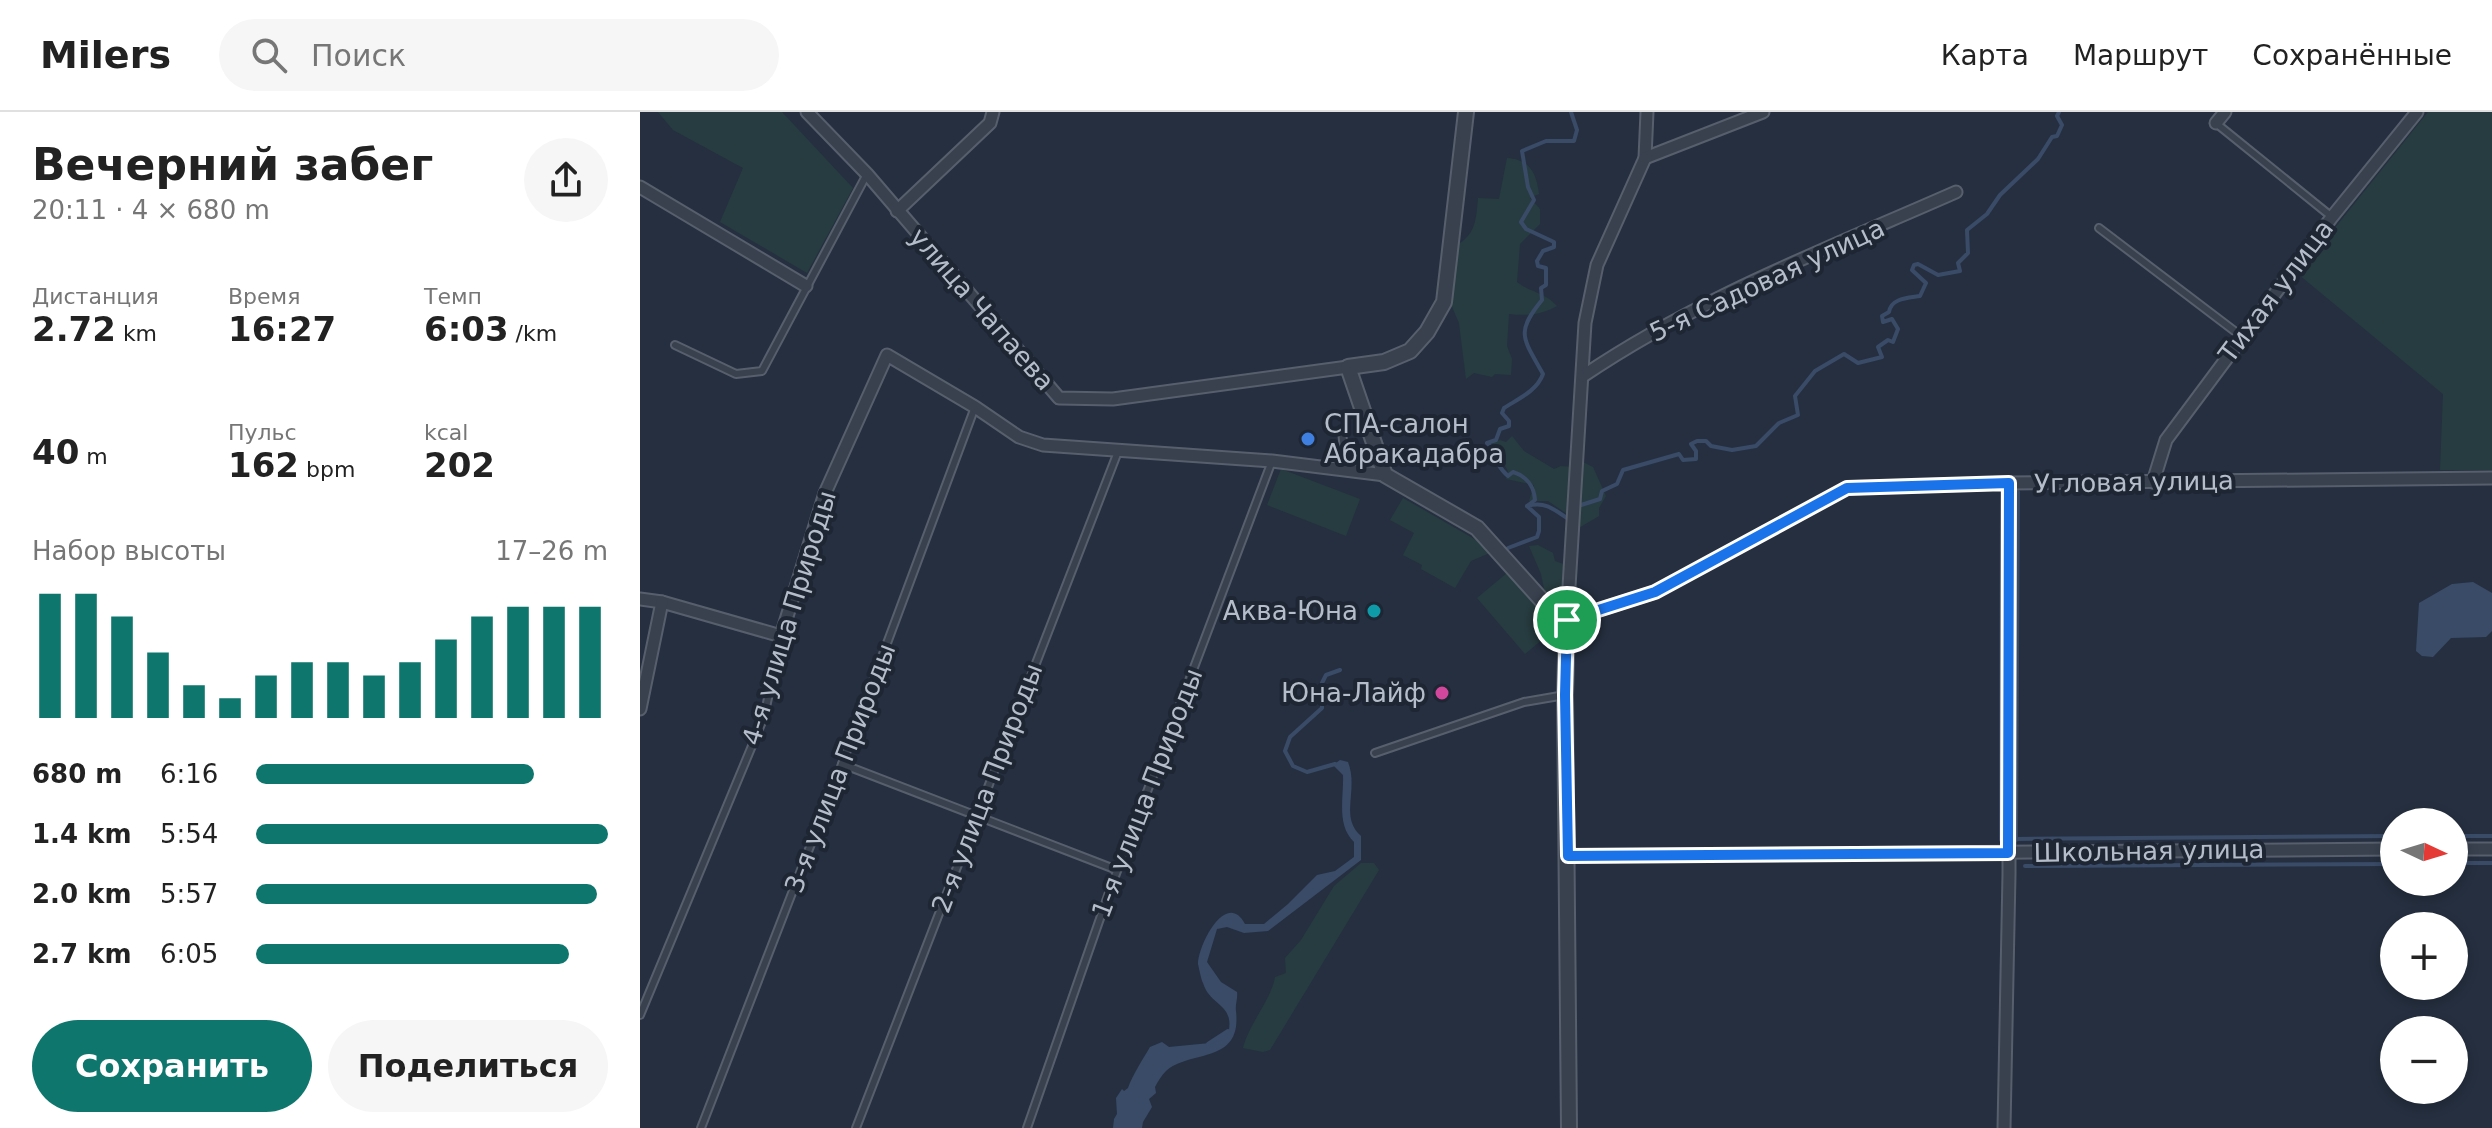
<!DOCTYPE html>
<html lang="ru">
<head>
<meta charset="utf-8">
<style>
  :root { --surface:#fff; --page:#f6f6f6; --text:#222; --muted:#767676; --line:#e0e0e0; --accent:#0f766e }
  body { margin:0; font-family:"DejaVu Sans",sans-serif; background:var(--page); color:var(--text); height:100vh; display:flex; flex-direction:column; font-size:30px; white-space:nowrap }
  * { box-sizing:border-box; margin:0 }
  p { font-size:26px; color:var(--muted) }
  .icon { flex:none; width:44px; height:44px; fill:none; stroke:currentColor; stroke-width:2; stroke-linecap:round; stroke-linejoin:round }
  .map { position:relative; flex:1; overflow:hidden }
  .details { display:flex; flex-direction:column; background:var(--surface); width:640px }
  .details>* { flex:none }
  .needle { width:52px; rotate:94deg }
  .buttons { position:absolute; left:1740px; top:696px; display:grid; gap:16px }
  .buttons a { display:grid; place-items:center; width:88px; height:88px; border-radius:50%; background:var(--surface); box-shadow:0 4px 12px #0003; font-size:40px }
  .pin { position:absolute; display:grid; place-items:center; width:68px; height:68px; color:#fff; margin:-34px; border:4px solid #fff; border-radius:50%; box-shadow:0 2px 8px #0007 }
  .round { display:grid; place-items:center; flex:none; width:84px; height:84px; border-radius:42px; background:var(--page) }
  .head { display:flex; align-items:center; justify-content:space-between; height:136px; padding:0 32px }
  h1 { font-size:44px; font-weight:600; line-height:60px }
  .figures { display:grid; grid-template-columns:repeat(3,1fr); gap:12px; height:136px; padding:8px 32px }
  .figures div { display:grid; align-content:center }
  .figures b { font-size:34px; font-weight:600 }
  .figures small { font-size:22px; font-weight:400 }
  .figures p { font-size:22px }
  .chart { height:224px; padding:16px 32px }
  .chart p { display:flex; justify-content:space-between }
  .chart svg { width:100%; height:144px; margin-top:8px; stroke:var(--accent); stroke-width:6 }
  .action { display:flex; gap:16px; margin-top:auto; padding:16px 32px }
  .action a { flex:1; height:92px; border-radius:48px; background:var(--accent); color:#fff; font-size:32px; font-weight:600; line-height:92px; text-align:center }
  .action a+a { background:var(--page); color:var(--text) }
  ul { padding:0 32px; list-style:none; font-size:26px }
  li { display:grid; grid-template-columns:128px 96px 1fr; align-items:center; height:60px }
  li i { height:20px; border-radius:10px; background:var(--accent) }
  header { display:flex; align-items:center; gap:48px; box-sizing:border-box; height:112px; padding:0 40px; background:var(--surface); border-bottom:2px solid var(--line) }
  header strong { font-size:38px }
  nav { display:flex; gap:44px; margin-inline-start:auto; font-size:28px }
  .search { width:560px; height:72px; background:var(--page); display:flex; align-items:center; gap:20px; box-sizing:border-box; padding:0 28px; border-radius:44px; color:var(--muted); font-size:30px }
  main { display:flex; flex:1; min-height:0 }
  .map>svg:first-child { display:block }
  .green { fill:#273c40 }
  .water { fill:#3a4b68 }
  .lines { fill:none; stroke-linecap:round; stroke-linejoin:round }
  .stream { stroke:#3a4b68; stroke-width:4 }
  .service-casing { stroke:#575f6d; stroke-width:10 }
  .minor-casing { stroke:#575f6d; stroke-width:15 }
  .tertiary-casing { stroke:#575f6d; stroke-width:18 }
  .service { stroke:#39414f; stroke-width:6 }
  .minor { stroke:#39414f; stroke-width:11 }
  .tertiary { stroke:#39414f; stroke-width:14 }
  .route-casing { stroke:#fff; stroke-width:16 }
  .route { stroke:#1a73e8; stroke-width:10 }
  .shop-dot { fill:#3f7fe0; stroke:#1e2634; stroke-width:3 }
  .culture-dot { fill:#0f9aa8; stroke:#1e2634; stroke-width:3 }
  .hotel-dot { fill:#d1479c; stroke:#1e2634; stroke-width:3 }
  .labels { text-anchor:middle; stroke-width:8; stroke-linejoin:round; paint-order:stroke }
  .street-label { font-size:26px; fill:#b5bcca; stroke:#1e2634 }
  .poi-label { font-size:26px; fill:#b5bcca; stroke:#1e2634; text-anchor:end }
</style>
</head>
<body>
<header>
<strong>Milers</strong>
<div class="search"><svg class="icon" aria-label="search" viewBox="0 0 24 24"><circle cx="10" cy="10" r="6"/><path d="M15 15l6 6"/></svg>Поиск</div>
<nav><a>Карта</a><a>Маршрут</a><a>Сохранённые</a></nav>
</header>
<main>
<section class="details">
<div class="head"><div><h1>Вечерний забег</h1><p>20:11 · 4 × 680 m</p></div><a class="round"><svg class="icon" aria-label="share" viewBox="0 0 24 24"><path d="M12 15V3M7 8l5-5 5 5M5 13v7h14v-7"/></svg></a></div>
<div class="figures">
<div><p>Дистанция</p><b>2.72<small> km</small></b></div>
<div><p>Время</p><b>16:27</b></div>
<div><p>Темп</p><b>6:03<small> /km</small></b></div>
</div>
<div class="figures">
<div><b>40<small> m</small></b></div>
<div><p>Пульс</p><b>162<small> bpm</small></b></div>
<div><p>kcal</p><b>202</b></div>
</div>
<div class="chart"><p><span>Набор высоты</span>17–26 m</p>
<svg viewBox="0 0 160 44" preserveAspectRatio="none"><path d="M5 44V6M15 44V6M25 44V13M35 44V24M45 44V34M55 44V38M65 44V31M75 44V27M85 44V27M95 44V31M105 44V27M115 44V20M125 44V13M135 44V10M145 44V10M155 44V10"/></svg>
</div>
<ul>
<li><b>680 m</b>6:16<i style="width:79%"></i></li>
<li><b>1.4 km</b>5:54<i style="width:100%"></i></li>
<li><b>2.0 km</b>5:57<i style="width:97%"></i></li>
<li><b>2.7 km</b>6:05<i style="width:89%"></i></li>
</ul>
<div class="action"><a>Сохранить</a><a>Поделиться</a></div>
</section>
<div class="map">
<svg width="1852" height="1016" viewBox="0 0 1852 1016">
  <rect width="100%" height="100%" fill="#252f3f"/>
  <!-- green -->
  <g class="green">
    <path d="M18,0H142L213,76L167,161L80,110L103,56L33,18Z"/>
    <path d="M1788,0H1852V358H1800L1803,282L1658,162Z"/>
    <path d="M867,46C890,48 896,60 899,82L890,86L900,97V112L880,132L877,170C893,182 904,180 917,194C901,203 887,204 869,202L867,234L872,247L871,263L855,262L852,265L834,261L826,267L819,211L804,176L811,136C835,125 836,111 838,86L859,87Z"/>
    <path d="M872,324L884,339L914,357L921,354L933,355L930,404L908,389H889L894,373L866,367L868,359L852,331L860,328L866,330Z"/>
    <path d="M943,350L953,355L966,384L959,396V404L937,417Z"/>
    <path d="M641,357L720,387L706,424L627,393Z"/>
    <path d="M763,386L843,432L852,440L831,449L815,476L781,457L782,453L763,443L774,421L750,408Z"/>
    <path d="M898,433L913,441L915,449L926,453L923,499L906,486L901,462L889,434Z"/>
    <path d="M867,461L915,517L885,542L837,486Z"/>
    <path d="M721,751H734L739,758L630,938L623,940L603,936C609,912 632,886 635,865L646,861L645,846L661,828L694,774Z"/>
  </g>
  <!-- water -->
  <g class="water">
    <path d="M1833,470L1852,481V519L1846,525L1811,526L1793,545L1782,544L1776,539L1779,491L1812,472Z"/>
    <path d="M700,648L708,650C719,678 699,705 721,724V748L628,819L604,821L587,815L577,817L567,850L581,870L597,880C598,887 595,892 596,899C602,953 550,937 526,959C522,963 518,969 515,975L516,981L509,987L512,995L503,1010L502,1016H473L474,1007L477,1002L476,986L482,977L484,979L488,976C492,964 503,947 510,935L522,930L529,935L570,931L589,918C593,891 570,894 563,871C561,867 559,856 558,852C558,834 586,777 605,812H624L648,792L677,763L695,759L714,745V730C696,713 704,685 703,663L693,653Z"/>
  </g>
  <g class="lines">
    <!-- stream -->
    <g class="stream">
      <path d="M887,394L895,388C894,374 886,364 873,360L868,364C862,359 852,345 853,337L847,331L856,328L860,317L869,314V309L862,301L864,296C878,287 897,279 903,262C883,226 875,221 902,188L901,176L906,173V156L898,154L897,149L903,139L914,135V130L886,117L881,110L894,88L888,75L882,39L906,29H934L937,18L931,0"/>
      <path d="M938,394L960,387L962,379L977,372L983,358L1039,342L1043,348L1056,347V339L1051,332L1057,329H1066L1071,334L1092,338L1116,334L1139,311L1158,303L1155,284L1175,259L1204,242L1218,251L1242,245L1238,235L1248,228L1253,230L1258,217L1252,207L1243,210L1242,204L1249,200C1251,186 1268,186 1280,184L1286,171L1272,158L1274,153L1278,152L1298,163L1320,159L1318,151L1328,141L1327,118L1347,102L1360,83L1398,47L1412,25L1417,24L1422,13L1417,4L1419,0"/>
      <path d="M868,436L897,425L899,419V405L887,394C905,389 914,397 928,407"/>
      <path d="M695,652L667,660L653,654L645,639L650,625L682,596V571L686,563L700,558"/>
      <path d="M1814,724H1852"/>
      <path d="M1376,727L1754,724"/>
      <path d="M1361,728L1362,379"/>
      <path d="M1376,728L1378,380"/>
      <path d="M1814,751H1852"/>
      <path d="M1385,754L1754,752"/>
      <path d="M568,932L588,919"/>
    </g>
    <defs>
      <g id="service">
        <path d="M1577,12L1692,105"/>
        <path d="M1459,116L1601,224"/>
        <path d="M35,233L96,262L122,259L227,62"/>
        <path d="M702,319L704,338L738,352"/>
        <path d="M735,641L884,590L925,583"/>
        <path d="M202,652L477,758"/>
        <path d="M0,903L124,605L141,524"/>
        <path d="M61,1016L202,652L335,295"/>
        <path d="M216,1016L479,337"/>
        <path d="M387,1016L471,775L632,349"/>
      </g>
      <g id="minor">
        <path d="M167,0L227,62L419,286L473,287L708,255"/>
        <path d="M1007,0L1005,46L957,153L945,211L927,508L1015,480L1207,376L1369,371L1852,366"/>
        <path d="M1576,11L1585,0"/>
        <path d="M1005,46L1123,0"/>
        <path d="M0,75L166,174"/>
        <path d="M257,99L350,11L353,0"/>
        <path d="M943,264C1058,186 1189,136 1316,80"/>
        <path d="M1513,370L1526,328L1692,105L1777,0"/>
        <path d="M0,487L22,490L141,524L185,381L247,243L335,295L379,325L403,333L632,349L745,363"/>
        <path d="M0,597L22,490"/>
        <path d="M1814,737H1852"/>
        <path d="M928,744L1754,737"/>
        <path d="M1364,1016L1369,762V371"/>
      </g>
      <path id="tertiary" d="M826,0L804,190L787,220L770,239L744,250L708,255L745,363L837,416L908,495L927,508L925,583L929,1016"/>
    </defs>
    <!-- service casing -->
    <use href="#service" class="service-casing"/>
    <!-- minor casing -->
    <use href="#minor" class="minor-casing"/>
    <!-- tertiary casing -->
    <use href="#tertiary" class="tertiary-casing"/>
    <!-- service -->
    <use href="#service" class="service"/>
    <!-- minor -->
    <use href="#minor" class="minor"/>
    <!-- tertiary -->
    <use href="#tertiary" class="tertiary"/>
  </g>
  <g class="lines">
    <defs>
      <path id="route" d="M1369,371L1368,741L928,744L925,583L927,508L1015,480L1207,376Z"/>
    </defs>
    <!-- route casing -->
    <use href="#route" class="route-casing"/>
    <!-- route -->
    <use href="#route" class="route"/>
  </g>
  <!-- markers -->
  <circle class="shop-dot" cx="668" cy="327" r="8"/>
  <circle class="culture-dot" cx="734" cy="499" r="8"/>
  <circle class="hotel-dot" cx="802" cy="581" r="8"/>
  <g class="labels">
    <!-- street labels -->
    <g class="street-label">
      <text transform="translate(1127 168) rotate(-25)" y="9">5-я Садовая улица</text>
      <text transform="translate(1636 179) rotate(-53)" y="9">Тихая улица</text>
      <text transform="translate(342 197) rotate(49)" y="9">улица Чапаева</text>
      <text transform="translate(1494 370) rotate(-1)" y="9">Угловая улица</text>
      <text transform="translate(149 506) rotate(-73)" y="9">4-я улица Природы</text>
      <text transform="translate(200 656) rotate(-69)" y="9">3-я улица Природы</text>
      <text transform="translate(347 676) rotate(-69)" y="9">2-я улица Природы</text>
      <text transform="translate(507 681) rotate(-69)" y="9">1-я улица Природы</text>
      <text transform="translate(1509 739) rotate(-1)" y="9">Школьная улица</text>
    </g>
    <!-- poi labels -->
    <g class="poi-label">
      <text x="684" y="321" text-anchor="start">СПА-салон<tspan x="684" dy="30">Абракадабра</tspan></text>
      <text x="718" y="508">Аква-Юна</text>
      <text x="786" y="590">Юна-Лайф</text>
    </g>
  </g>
</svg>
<div class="buttons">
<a><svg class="needle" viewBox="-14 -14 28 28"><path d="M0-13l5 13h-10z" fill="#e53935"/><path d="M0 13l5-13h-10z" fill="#767676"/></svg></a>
<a>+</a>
<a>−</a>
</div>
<div class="pin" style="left:927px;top:508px;background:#1e9e55"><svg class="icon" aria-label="arrive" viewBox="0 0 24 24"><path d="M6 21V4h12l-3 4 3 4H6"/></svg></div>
</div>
</main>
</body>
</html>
